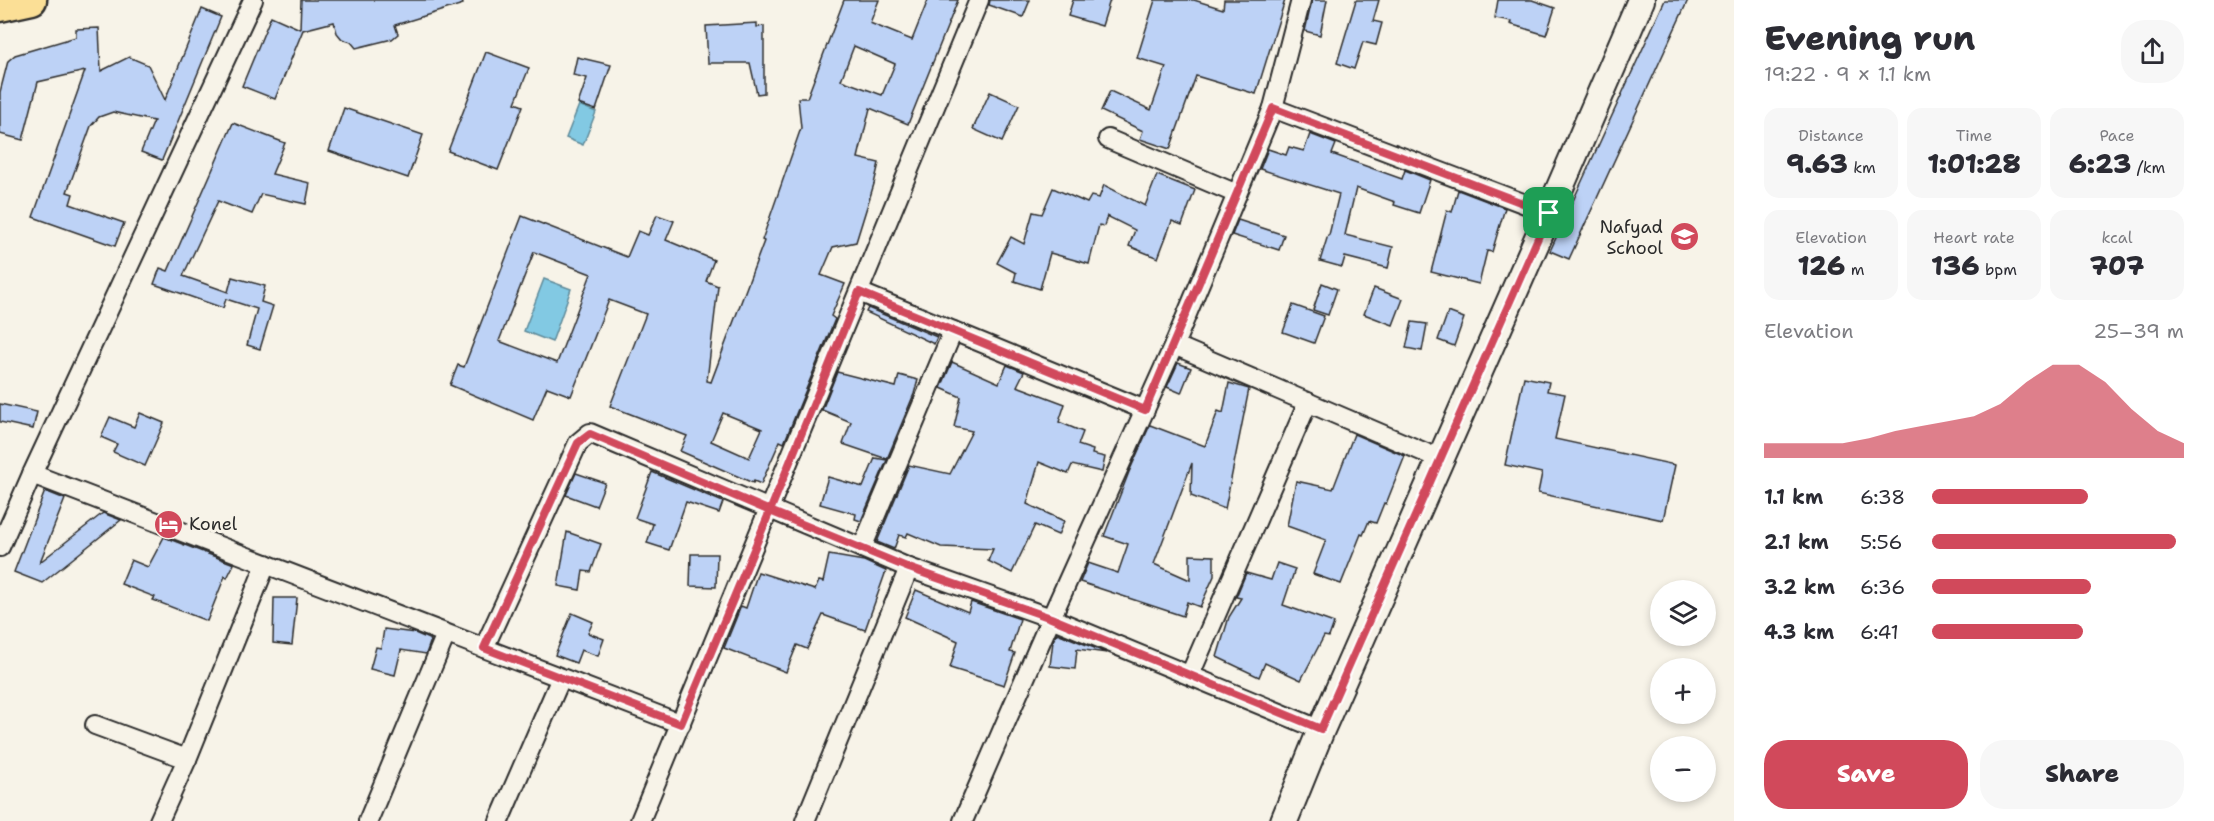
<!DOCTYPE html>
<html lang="en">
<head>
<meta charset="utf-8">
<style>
  :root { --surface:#fff; --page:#f7f7f7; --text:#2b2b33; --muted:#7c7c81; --accent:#d1495b }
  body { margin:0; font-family:"Shantell Sans",sans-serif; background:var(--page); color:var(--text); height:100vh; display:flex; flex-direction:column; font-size:22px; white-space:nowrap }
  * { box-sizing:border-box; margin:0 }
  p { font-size:20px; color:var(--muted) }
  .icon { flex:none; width:33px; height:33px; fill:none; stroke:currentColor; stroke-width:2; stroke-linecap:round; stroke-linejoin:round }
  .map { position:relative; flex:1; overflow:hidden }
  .drawer { display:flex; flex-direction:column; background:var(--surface); width:480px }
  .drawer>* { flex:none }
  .fabs { position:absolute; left:1650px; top:580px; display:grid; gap:12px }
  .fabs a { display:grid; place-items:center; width:66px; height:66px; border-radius:50%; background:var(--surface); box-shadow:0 3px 9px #0003; font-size:30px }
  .pin { position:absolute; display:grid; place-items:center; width:51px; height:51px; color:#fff; margin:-26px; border-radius:12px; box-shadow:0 3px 9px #0006 }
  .round { display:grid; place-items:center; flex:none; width:63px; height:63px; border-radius:24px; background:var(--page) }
  .overview { display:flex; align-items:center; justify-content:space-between; height:102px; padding:0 30px }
  h1 { font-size:33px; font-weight:800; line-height:45px }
  .metrics { display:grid; grid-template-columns:repeat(3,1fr); gap:9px; height:102px; padding:6px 30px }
  .metrics div { display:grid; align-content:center; border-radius:15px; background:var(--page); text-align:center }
  .metrics b { font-size:26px; font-weight:800 }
  .metrics small { font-size:16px; font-weight:400 }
  .metrics p { font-size:16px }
  .chart { height:168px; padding:12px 30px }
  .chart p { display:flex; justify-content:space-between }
  .chart svg { width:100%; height:108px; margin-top:6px; fill:var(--accent); opacity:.7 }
  .action { display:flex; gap:12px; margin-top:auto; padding:12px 30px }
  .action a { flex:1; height:69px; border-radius:24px; background:var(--accent); color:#fff; font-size:24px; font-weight:800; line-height:69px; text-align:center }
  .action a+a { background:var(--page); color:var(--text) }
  ul { padding:0 30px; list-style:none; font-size:20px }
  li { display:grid; grid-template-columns:96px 72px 1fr; align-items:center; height:45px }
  li i { height:15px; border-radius:8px; background:var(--accent) }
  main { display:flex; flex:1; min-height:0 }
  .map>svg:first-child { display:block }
  .water { fill:#82c9e3; stroke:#5f8a99; stroke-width:1.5 }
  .building { fill:#bdd2f6; stroke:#2b2b2b; stroke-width:1.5; fill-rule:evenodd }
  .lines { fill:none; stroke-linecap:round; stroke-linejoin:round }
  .street-casing { stroke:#2b2b2b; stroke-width:22 }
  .secondary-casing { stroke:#2b2b2b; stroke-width:30 }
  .primary-casing { stroke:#2b2b2b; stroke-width:33 }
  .street { stroke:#f7f3e8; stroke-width:18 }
  .secondary { stroke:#f7f3e8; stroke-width:26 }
  .primary { stroke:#fbdf96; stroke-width:28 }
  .route-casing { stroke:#fff; stroke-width:12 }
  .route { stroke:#d1495b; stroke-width:8 }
  .labels { text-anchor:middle; stroke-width:6; stroke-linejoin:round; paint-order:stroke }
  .poi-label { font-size:18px; fill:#2b2b2b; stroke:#f7f3e8; text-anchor:end }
</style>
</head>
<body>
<main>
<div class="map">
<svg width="1734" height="821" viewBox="0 0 1734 821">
  <rect width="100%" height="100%" fill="#f7f3e8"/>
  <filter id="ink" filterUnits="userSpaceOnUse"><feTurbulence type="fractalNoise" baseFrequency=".0167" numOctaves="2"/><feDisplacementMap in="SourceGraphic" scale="12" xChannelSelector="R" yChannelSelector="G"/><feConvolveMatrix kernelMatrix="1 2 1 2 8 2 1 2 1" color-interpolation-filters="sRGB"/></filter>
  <g filter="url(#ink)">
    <!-- water -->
    <g class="water">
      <path d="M579,105L596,112L583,145L566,138Z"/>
      <path d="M544,279L571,289L552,342L524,331Z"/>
    </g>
    <!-- building -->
    <g class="building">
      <path d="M301,0H462L463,4L395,25L398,34L392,39L356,48L351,42L342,39L337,33L334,22L303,30L275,99L242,86L271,16L300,29Z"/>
      <path d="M844,0H879L870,23L912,40L928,0H958L908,124L870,108L858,158L879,163L874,184L856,242L833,247L821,275L845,284L831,316L835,319L784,443L780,441L761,484L754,481L753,483L680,451L687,436L610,406L646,314L609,300L571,396L547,387L533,420L450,385L458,365L464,367L522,216L627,257L638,231L648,235L657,215L674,221L666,240L714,260L706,281L718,286L707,381L711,382L764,241L762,240L801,128L798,98H807ZM854,46L895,64L882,95L841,80ZM534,252L591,274L557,363L499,341ZM723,413L762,429L749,458L711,441Z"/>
      <path d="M990,0H1030L1023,17L989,5Z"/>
      <path d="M1073,0H1110L1102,26L1068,16Z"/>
      <path d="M1155,0H1194L1223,9L1224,0H1285L1256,94L1196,76L1170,149L1140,139L1143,131L1101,111L1110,91L1151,110L1166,67L1137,58Z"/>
      <path d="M1312,0H1327L1320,35L1305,31Z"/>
      <path d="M1356,0H1379L1373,21L1382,23L1376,45L1363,42L1354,69L1337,63Z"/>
      <path d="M1498,0H1532L1555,8L1546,35L1510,24L1511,21L1495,18Z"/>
      <path d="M1665,0H1688L1569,259L1550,251Z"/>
      <path d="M202,9L221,17L162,160L141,152L154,121L113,112L99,117L91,126L67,192L73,194L70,204L124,223L115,246L33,217L85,71L38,82L23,140L0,134V92L8,61L15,55L76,37V29L99,28L101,71L129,57L148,65L165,100Z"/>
      <path d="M757,23V27L764,26V93L757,94L750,63H708L706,26Z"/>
      <path d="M486,52L529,68L515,103L523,106L498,170L448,151Z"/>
      <path d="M577,57L611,65L596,110L578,104L587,78L573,75Z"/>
      <path d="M990,92L1019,105L1002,142L973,129Z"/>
      <path d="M344,108L423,135L408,178L329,151Z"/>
      <path d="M233,123L285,143L272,174L310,183L306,204L261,194L252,214L218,201L183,276L228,292L232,277L265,286L261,302L273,306L260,349L247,345L257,309L226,299L223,308L154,284L160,268L168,271Z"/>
      <path d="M1310,134L1336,144L1332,154L1402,179L1405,170L1430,180L1419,213L1394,205L1395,202L1356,188L1345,235L1393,247L1388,268L1345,257L1342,267L1320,261L1328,235H1329L1339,194L1260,169L1268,149L1286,155L1289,147L1304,151Z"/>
      <path d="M1157,175L1195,190L1182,225L1172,221L1158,258L1129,246L1135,230L1107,216L1104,226L1099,225L1089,264L1050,253L1040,289L1014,281L1016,273L997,263L1011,237L1024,244L1033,212L1042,214L1053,188L1087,203L1091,196L1099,198L1104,185L1145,206Z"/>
      <path d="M1458,190L1505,208L1492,252L1487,251L1479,284L1431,272L1447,210L1452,212Z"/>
      <path d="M1238,220L1284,235L1279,250L1232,235Z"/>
      <path d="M1322,283L1337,289L1328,315L1313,310Z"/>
      <path d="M1374,288L1403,299L1393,325L1364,314Z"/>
      <path d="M1293,305L1324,316L1314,343L1283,332Z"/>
      <path d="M868,308L937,337L934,344L866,312Z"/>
      <path d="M1448,312L1464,318L1454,346L1438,340Z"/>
      <path d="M1412,322L1427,324L1422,351L1406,348Z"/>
      <path d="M952,362L999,383L1007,365L1024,372L1017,386L1065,404L1059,422L1083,432L1078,445L1093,450L1092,454L1105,457L1102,472L1072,465L1068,474L1039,462L1027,504L1064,521L1058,535L1035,525L1012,573L988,561L993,549L941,547L908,533L906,537L899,535L894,549L877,542L909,465L950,474L972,431L954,427L961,397L941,388Z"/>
      <path d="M1178,363L1191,368L1181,393L1167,387Z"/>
      <path d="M837,372L896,387L899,375L918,380L914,394L887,459L843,444L851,422L822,410Z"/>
      <path d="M1524,377L1549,382L1547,391L1565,394L1555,439L1675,465L1663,520L1538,493L1542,473L1505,465Z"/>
      <path d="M1229,383L1249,389L1225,509L1191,496L1192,463L1154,564L1190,580V555L1214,556V576L1200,607L1187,602L1183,616L1080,582L1088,563L1118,573L1128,544L1104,536L1129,472L1150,425L1205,446L1218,411L1223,413Z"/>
      <path d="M0,404L37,412L33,429L0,422Z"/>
      <path d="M140,413L164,423L145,466L113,452L117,444L101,437L110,417L134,427Z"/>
      <path d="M1354,434L1405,456L1386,504L1384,503L1376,523L1369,521L1363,535L1361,534L1341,584L1313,574L1326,540L1287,526L1296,481L1333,489Z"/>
      <path d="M875,458L887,460L861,521L855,519L856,514L820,504L828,477L863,487Z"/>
      <path d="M652,472L723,502L719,513L686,502L669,550L647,543L653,524L635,518Z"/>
      <path d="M576,473L605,483L596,506L566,495Z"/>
      <path d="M45,491L65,499L40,562L103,513L121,520L42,583L14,572Z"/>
      <path d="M567,532L601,544L591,572L583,571L580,590L558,586Z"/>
      <path d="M164,537L234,564L227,578L225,576L207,621L153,600L155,597L121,584L131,560L148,567Z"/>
      <path d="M691,554H717L716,587L690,586Z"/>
      <path d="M829,555L864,561L886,571L865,630L823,615L807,649L797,645L786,672L724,648L741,606L746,608L758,572L815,590L819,581L823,582Z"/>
      <path d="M1277,563L1295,569L1283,605L1334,623L1329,637L1324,636L1301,680L1265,663L1259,677L1217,657L1229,617L1241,598L1236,597L1246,573L1271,580Z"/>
      <path d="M916,590L968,612L971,602L1020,619L1010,652L1015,653L1004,685L950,668L958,641L905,617Z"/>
      <path d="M274,598H297L292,645L273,643Z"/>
      <path d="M572,613L593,622L588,633L604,639L598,656L581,650L576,663L555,655Z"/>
      <path d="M384,629L415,633L431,640L426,654L401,650L395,675L370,669L376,647L381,648Z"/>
      <path d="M1057,633L1107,653L1077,649L1075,669L1050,666L1053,641Z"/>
    </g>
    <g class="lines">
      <defs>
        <g id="street">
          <path d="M1273,108L1549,213"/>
          <path d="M1108,139L1237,194"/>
          <path d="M859,292L1145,410"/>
          <path d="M1174,345L1440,459"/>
          <path d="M32,474L681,724"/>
          <path d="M0,547L32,474L253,0"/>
          <path d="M862,548L953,331"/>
          <path d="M484,648L578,443L590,433L909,568L1051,618L1321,730"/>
          <path d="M1190,675L1308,402"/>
          <path d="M95,725L187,759"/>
          <path d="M159,821L187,759L266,564"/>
          <path d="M368,821L446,634"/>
          <path d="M499,821L561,678"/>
          <path d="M640,821L979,0"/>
          <path d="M805,821L909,568"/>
          <path d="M963,821L1051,618L1174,345L1273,108L1301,0"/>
        </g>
        <path id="secondary" d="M1284,821L1321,730L1549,213L1641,0"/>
        <path id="primary" d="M0,7L32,0"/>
      </defs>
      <!-- street casing -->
      <use href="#street" class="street-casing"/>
      <!-- secondary casing -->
      <use href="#secondary" class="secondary-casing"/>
      <!-- primary casing -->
      <use href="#primary" class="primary-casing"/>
      <!-- street -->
      <use href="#street" class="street"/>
      <!-- secondary -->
      <use href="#secondary" class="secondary"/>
      <!-- primary -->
      <use href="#primary" class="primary"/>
    </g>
  </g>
  <g class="lines" filter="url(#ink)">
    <defs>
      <path id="route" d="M1549,213L1273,108L1145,410L859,292L770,511L590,434L578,443L484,648L681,724L770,511L909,568L1051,618L1321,729L1549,213"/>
    </defs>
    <!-- route casing -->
    <use href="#route" class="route-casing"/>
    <!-- route -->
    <use href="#route" class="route"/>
  </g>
  <!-- icons -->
  <defs>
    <symbol id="school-disc" viewBox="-11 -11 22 22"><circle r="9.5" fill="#d1495b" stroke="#f7f3e8"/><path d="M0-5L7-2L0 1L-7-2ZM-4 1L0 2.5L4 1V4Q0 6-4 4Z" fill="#fff"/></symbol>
    <symbol id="hotel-disc" viewBox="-11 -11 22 22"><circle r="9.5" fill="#d1495b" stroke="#f7f3e8"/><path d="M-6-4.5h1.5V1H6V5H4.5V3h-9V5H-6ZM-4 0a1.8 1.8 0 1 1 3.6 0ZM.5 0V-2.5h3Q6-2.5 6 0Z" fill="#fff"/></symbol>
  </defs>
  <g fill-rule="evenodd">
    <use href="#school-disc" x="1668" y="220" width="33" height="33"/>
    <use href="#hotel-disc" x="152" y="508" width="33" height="33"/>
  </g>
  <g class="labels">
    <!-- poi labels -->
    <g class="poi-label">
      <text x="1663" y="233">Nafyad<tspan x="1663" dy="21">School</tspan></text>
      <text x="189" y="530" text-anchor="start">Konel</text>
    </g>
  </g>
</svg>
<div class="fabs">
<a><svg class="icon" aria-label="layers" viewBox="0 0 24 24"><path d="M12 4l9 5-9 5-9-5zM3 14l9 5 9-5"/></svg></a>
<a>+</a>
<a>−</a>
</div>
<div class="pin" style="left:1549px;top:213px;background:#1e9e55"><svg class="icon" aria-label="arrive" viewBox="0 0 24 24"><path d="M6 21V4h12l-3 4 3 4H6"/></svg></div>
</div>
<section class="drawer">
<div class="overview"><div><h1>Evening run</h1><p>19:22 · 9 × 1.1 km</p></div><a class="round"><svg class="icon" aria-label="share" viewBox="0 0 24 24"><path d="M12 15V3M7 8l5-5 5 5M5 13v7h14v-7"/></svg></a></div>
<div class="metrics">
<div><p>Distance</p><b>9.63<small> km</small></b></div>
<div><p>Time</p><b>1:01:28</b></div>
<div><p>Pace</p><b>6:23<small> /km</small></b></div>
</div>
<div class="metrics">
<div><p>Elevation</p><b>126<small> m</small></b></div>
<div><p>Heart rate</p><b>136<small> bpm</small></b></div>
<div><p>kcal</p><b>707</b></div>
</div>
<div class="chart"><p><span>Elevation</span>25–39 m</p>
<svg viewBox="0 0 160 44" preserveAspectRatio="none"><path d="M0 44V38L10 38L20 38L30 38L40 36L50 33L60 31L70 29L80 27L90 22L100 13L110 6L120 6L130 13L140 24L150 33L160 38V44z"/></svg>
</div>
<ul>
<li><b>1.1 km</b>6:38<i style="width:62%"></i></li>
<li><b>2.1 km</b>5:56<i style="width:97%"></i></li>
<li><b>3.2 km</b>6:36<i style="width:63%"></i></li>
<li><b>4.3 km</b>6:41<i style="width:60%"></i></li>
</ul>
<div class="action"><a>Save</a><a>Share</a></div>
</section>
</main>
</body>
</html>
